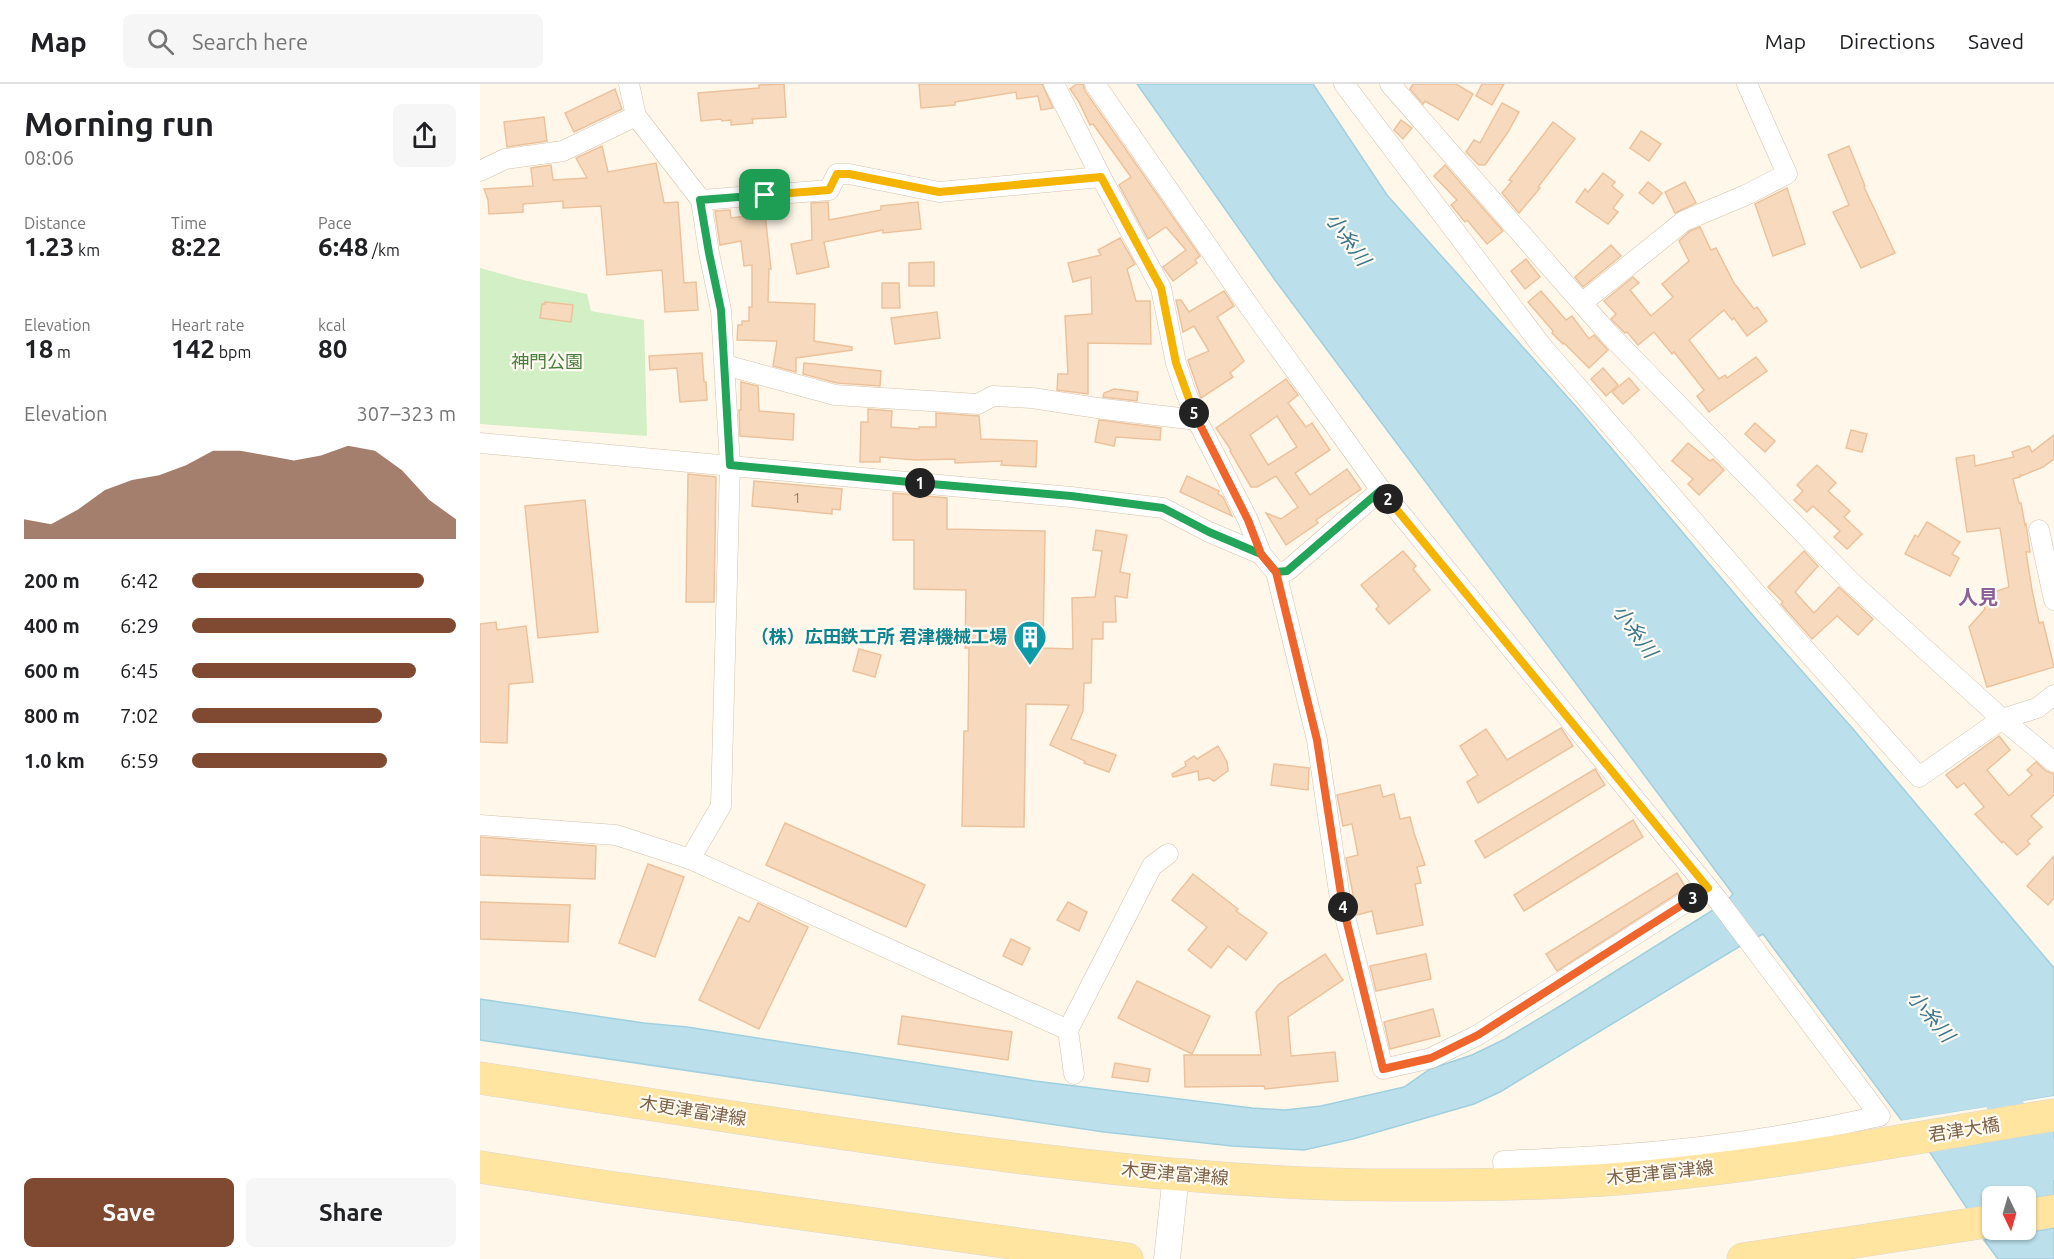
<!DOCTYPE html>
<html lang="en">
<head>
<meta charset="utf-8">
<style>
  :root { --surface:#fff; --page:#f6f6f6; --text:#202124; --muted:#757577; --line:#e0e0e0; --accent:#804a32 }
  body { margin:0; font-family:Ubuntu,"Noto Sans JP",sans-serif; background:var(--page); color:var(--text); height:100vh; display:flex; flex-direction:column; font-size:22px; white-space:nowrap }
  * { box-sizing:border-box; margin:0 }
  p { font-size:20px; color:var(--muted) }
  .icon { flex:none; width:33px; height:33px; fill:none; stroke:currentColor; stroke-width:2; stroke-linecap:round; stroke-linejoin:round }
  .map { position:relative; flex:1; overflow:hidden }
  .side { display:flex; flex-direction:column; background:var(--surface); width:480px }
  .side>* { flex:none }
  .needle { width:39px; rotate:175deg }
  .controls { position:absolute; left:1502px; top:1102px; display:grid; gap:12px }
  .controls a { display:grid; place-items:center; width:54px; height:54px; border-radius:9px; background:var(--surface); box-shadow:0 2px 4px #0004; font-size:30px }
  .pin { position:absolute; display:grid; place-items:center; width:51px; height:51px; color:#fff; margin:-26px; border-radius:12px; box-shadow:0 3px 9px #0006 }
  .km { position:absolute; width:30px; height:30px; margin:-15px; border-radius:50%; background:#222; color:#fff; font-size:16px; line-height:30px; text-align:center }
  .round { display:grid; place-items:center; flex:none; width:63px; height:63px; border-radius:9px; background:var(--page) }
  .summary { display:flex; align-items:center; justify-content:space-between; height:102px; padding:0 24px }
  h1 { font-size:33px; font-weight:600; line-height:45px }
  .stats { display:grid; grid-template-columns:repeat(3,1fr); gap:9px; height:102px; padding:6px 24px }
  .stats div { display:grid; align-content:center }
  .stats b { font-size:26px; font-weight:600 }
  .stats small { font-size:16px; font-weight:400 }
  .stats p { font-size:16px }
  .chart { height:168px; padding:12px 24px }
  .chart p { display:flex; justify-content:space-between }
  .chart svg { width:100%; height:108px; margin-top:6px; fill:var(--accent); opacity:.7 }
  .button { display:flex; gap:12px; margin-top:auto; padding:12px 24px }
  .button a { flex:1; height:69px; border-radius:9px; background:var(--accent); color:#fff; font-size:24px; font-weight:600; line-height:69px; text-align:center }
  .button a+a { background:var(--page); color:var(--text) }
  ul { padding:0 24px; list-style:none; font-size:20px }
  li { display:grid; grid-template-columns:96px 72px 1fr; align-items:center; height:45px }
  li i { height:15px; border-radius:8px; background:var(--accent) }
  header { display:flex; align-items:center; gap:36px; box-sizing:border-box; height:84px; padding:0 30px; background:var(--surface); border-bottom:2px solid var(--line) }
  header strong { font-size:28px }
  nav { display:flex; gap:33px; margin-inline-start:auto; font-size:21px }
  .search { width:420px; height:54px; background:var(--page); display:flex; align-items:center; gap:15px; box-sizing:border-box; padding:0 21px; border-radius:9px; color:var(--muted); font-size:22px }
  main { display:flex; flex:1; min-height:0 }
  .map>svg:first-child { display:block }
  .green { fill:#d2efc5 }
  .water { fill:#bbe0ec; stroke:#a0cfdf; stroke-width:1.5 }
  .pier { fill:#fff8ea }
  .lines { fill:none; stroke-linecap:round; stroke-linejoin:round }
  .river { stroke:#bbe0ec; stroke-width:32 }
  .building { fill:#f7dabe; stroke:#ecc29c; stroke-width:1.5; fill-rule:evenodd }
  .minor-casing { stroke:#d3c1ad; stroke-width:21 }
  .tertiary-casing { stroke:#d3c1ad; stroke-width:27 }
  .primary-casing { stroke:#ddd6d0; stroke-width:33 }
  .minor { stroke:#fff; stroke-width:20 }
  .tertiary { stroke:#fff; stroke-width:26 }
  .primary { stroke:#ffe5a0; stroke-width:32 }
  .split-1-casing { stroke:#fff; stroke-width:12 }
  .split-2-casing { stroke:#fff; stroke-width:12 }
  .split-3-casing { stroke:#fff; stroke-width:12 }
  .split-4-casing { stroke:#fff; stroke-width:12 }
  .split-5-casing { stroke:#fff; stroke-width:12 }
  .split-6-casing { stroke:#fff; stroke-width:12 }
  .split-1 { stroke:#22a559; stroke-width:8 }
  .split-2 { stroke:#22a559; stroke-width:8 }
  .split-3 { stroke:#f5b400; stroke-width:8 }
  .split-4 { stroke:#f0652b; stroke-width:8 }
  .split-5 { stroke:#f0652b; stroke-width:8 }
  .split-6 { stroke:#f5b400; stroke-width:8 }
  .labels { text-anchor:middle; stroke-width:4.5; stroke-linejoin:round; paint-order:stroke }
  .number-label { font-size:15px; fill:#9c7f66 }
  .park-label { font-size:18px; fill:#497f3c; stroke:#fffbf2 }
  .culture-label { font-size:18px; font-weight:bold; fill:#0d838f; stroke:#fffbf2; text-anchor:end }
  .street-label { font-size:18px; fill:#7e6149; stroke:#fffbf2 }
  .water-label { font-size:20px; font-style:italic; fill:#3c778b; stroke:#fffbf2 }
  .neighbourhood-label { font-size:20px; font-weight:bold; fill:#8c6199; stroke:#fffbf2 }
</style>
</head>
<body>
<header>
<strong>Map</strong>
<div class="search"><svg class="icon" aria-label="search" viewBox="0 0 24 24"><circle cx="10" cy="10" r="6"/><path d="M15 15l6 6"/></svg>Search here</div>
<nav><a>Map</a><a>Directions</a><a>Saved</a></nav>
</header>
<main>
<section class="side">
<div class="summary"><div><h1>Morning run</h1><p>08:06</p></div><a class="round"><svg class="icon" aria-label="share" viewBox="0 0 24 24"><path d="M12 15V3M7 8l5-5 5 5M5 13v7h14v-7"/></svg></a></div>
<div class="stats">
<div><p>Distance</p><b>1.23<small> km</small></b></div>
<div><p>Time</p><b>8:22</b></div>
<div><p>Pace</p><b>6:48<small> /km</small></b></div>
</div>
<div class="stats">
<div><p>Elevation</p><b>18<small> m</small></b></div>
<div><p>Heart rate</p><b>142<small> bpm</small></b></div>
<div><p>kcal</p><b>80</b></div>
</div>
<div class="chart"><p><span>Elevation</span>307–323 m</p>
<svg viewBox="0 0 160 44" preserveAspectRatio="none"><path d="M0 44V36L10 38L20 32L30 24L40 20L50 18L60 14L70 8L80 8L90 10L100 12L110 10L120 6L130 8L140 16L150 28L160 36V44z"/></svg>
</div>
<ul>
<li><b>200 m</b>6:42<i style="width:88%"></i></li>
<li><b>400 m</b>6:29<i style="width:100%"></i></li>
<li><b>600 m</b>6:45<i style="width:85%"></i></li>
<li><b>800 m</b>7:02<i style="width:72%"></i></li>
<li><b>1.0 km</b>6:59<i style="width:74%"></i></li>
</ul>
<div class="button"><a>Save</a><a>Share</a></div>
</section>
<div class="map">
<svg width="1574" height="1175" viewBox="0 0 1574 1175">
  <rect width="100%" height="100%" fill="#fff8ea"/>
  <!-- green -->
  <path class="green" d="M0,184L43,196L107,210L111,227L164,236L167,352L0,340Z"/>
  <!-- water -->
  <g class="water">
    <path d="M657,0H833L907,111L1099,326L1276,535L1373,645L1574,884V1012L1422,1037L1283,850L1274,855L1246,818L1253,810L795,196Z"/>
    <path d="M1236,824L1262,861L1020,1008L994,1020L873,1055L824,1066L752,1062L624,1048L0,956V915L164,939L207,943L555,997L772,1024L805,1026L841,1022L924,1003L950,985L992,971L1025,955L1085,919Z"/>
    <path d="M1574,1043V1111L1545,1116V1113H1512V1122L1488,1126L1447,1064Z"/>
    <path d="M1574,1144V1175H1518L1504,1156Z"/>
  </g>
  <!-- pier -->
  <path class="pier" d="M1574,1012V1015L1423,1040L1419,1037Z"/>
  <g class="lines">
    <!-- river -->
    <path class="river" d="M1496,986L1574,1080"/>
  </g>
  <!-- building -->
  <g class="building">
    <path d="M304,0L306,33L272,35L273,39L251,41V36L242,37L241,35L221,37L218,9L279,4V1Z"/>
    <path d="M439,0H562L573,24L561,26L558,12L537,15L536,8L475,18V21L441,24Z"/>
    <path d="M597,0H603L605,7L720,172L715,176L717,179L693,197L683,183L706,166L686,143L668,155L639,101L651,93L613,40L610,41L599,18L590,5Z"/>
    <path d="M933,0H976L993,10L978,36L945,17L943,20L930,5Z"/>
    <path d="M1002,0H1024L1012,21L996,12Z"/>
    <path d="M135,5L142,25L94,48L85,29Z"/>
    <path d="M1022,19L1039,28L1028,48L1005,81H999L986,68L994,56L1000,59Z"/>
    <path d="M64,33L67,57L27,63L24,38Z"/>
    <path d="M921,36L932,44L923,55L914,46Z"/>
    <path d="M1073,38L1095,55L1058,103L1060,104L1039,129L1022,109L1032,97L1029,96Z"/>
    <path d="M1161,47L1181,60L1169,77L1150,64Z"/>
    <path d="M122,62L128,88L176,79L184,119L198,118L204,199L216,198L218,226L185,228L182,186L127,191L121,122L83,124V117L43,120V128L9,130L8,116L4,105L53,102L51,84L71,81L73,96L107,94L96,74Z"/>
    <path d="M1369,62L1385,102L1384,103L1415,169L1381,184L1353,128L1369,121L1348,71Z"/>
    <path d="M965,81L1023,147L1007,160L987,136L985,138L971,121L977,116L954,92Z"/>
    <path d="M1123,89L1135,98L1132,102L1143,111L1133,124L1138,128L1128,140L1096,118L1105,105L1108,108Z"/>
    <path d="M1168,98L1182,109L1173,120L1159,109Z"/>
    <path d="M1205,98L1216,119L1195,129L1185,108Z"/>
    <path d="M1307,104L1325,160L1293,172L1275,120Z"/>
    <path d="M348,118L349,136L401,126V122L438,118L441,145L403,149V146L344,158L349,183L317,190L311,160L332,156L331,119Z"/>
    <path d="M250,126L251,134L285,130L291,185H289L288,218L335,220L334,257L372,263V266L316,274V288L293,282L297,257L257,256L258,241H262V237H269V223H272V181L264,182L261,157L240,161L235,127Z"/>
    <path d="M1220,143L1231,166L1236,164L1254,199L1274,225L1277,223L1287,237L1267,252L1254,234L1252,236L1244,226L1209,256L1239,295L1245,291L1247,294L1276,273L1287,287L1229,328L1217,312L1224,306L1194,268L1192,270L1174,248L1158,261L1147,248L1145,249L1131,235L1136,230L1124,217L1153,193L1159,199L1150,206L1171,232L1193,213L1182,200L1209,177L1199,157L1210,147Z"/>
    <path d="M640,154L655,180L647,185L656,217H670L671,260L608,259V310L577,306L578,290H588L585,232L612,230L611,193L593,198L588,179L621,171L618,166Z"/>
    <path d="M1131,161L1141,172L1103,203L1095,193Z"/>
    <path d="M1046,175L1060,193L1045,205L1031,187Z"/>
    <path d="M454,178V202H429V179Z"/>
    <path d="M402,199H419L420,224H402Z"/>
    <path d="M744,207L754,222L737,233L764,277L750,289L753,293L721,314L708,276L729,267L714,242L703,248L696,216H701L709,228Z"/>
    <path d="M1061,207L1086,236L1092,232L1109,255L1114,251L1128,266L1109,284L1084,259L1083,260L1072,249L1073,247L1048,218Z"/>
    <path d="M65,218L93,221L91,238L60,234L62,220H65Z"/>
    <path d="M457,228L460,254L415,260L411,234Z"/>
    <path d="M222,269L224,298H226L227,316L200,318L197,284L170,286L169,272Z"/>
    <path d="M324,279L401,287L400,302L357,299L323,290Z"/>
    <path d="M1123,284L1138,301L1126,312L1111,295Z"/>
    <path d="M1149,294L1159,306L1143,320L1132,308Z"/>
    <path d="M806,295L818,311L808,319L826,343L832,339L850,366L815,389L830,411L867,385L881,405L836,436L838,439L806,461L786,429L801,435L818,423L796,392L777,403H771L750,367L751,366L736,344ZM797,332L817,363L788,381L770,351Z"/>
    <path d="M261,298L278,302L279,327L314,330L313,356L260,352L259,326H261Z"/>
    <path d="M634,305L658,308L657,317L623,313L624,309Z"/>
    <path d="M388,325L412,327L411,343L439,345V343H456V329L499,332L501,355L557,357L556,383L521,381L522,377L475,379V375L436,376L400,373V378H380L381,338H388Z"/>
    <path d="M619,336L681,344L680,356L636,353L634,362L615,358Z"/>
    <path d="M1275,339L1295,357L1285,368L1265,350Z"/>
    <path d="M1371,346L1387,350L1382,368L1366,364Z"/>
    <path d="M1574,351V375L1563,383L1541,392L1540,390V393L1533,395L1539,419H1541L1545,441L1546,440L1550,468H1546L1552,506L1559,539L1563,538L1574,583L1507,603L1489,543L1505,525L1500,513L1529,503L1520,444L1487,448L1476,374L1494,371L1495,382L1534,373L1532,368L1549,362L1552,368Z"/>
    <path d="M1208,359L1230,377L1233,375L1244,386L1219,411L1208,400L1213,395L1192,377Z"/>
    <path d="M1337,381L1356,399L1348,407L1370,427L1364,433L1382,450L1367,465L1354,453L1360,447L1333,422L1327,428L1314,416L1323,407L1317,401Z"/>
    <path d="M208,390L236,393L234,518H206Z"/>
    <path d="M707,392L739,407L738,410L743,413L752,432L700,408Z"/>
    <path d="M274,397L362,405L360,426L352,425V430L272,422Z"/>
    <path d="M413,409L467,414V445L565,447L563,564L593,565L592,514L615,513L622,467L613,466L616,446L647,451L640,488L650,490L647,514L635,512L636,538H623V555H612L611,599H604L603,627L591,655L636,671L629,688L604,679L605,677L570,661L589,621L546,620L544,743L482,742L484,647H488L489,564H485L486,506L434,505V456H413Z"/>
    <path d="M105,416L118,548L58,554L45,422Z"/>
    <path d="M1447,438L1480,458L1472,470L1479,474L1470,492L1425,470L1435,451L1438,453Z"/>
    <path d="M923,467L936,482L933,485L950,506L909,540L896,525L899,522L881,501Z"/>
    <path d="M1324,467L1338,482L1315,508L1334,529L1359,503L1393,535L1378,551L1357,532L1332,555L1301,520L1303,518L1288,503Z"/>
    <path d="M16,538L17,546L46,542L53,598L29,600L27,659L0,658V540Z"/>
    <path d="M379,565L401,571L395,593L373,587Z"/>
    <path d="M1081,644L1093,662L998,719L987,698L998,691L980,662L1006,645L1027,676Z"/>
    <path d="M1519,652L1530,666L1507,686L1529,712L1552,691L1547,686L1556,678L1566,687L1574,690V711L1551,732L1562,743L1547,757L1550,760L1537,771L1523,757L1522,759L1495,730L1504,723L1484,699L1477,704L1466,691Z"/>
    <path d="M738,662L747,678L748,687L734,697L729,694L719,696L718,687L693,693L692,690L706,682L705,678L714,672L717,675Z"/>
    <path d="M794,680L829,684L828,706L791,701Z"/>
    <path d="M1115,685L1125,701L1005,774L995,757Z"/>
    <path d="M900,701L903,713L914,710L920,735L930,733L934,749L945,781L937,783L941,799L935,800L943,841L897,850L892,827L877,831L866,774L878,771L872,740L863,742L857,711Z"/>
    <path d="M1153,736L1163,753L1044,827L1034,811Z"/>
    <path d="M305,739L445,801L426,843L286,781Z"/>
    <path d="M0,753L116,762L115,795L0,791Z"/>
    <path d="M1574,772V814L1568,821L1547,802Z"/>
    <path d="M168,780L204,793L175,873L139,859Z"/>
    <path d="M1197,789L1206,804L1077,887L1066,870Z"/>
    <path d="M713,790L758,825L756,827L787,849L766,876L748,862L731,884L708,866L727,843L692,816Z"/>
    <path d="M0,818L90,821L88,858L0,855Z"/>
    <path d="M588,818L607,828L599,847L577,836Z"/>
    <path d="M278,819L328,843L279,945L219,916L259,833L269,838Z"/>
    <path d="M531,855L550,864L542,881L523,872Z"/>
    <path d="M845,870L863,896L808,933L811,972L855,968L858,997L785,1005L784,1002L705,1003L704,971H781L776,928L799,900Z"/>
    <path d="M946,870L951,895L896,907L890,882Z"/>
    <path d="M657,897L730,932L712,970L638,934Z"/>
    <path d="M953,925L960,952L910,965L904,938Z"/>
    <path d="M422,932L532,948L528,976L418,960Z"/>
    <path d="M635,979L670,985L668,998L632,993Z"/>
  </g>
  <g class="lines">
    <defs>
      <g id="minor">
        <path d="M149,0L156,32L221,116L229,169L241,226L250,381L241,722L210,775"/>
        <path d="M574,0L621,93L681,204L696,279L705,306L717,336L768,436L781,470L796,488L837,656L859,808L903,985L951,974L998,951L1228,804"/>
        <path d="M615,0L771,225L901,406L1237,815L1400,1032C1312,1052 1222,1065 1133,1071C1096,1074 1059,1075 1023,1077L1025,1099"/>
        <path d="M864,0L1061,261L1313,552L1439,693L1522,635L1557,624L1574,611"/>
        <path d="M910,0L1128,249L1371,498L1522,635L1574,678"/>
        <path d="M0,87L25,75L83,67L156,32"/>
        <path d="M221,116L349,106L357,90H369L459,108L621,93"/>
        <path d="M1102,219L1204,137L1266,111L1307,90L1267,0"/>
        <path d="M245,281L355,311L498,320L513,312L552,314L624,325L717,336"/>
        <path d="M0,359L591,413L683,424L729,448L781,470"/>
        <path d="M1559,446L1574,516"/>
        <path d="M796,488L807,487L901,406"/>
        <path d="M0,741L136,751L210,775L588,946L594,990"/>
        <path d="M588,946L672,782L688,770"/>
      </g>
      <path id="tertiary" d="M687,1175L696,1091"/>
      <g id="primary">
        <path d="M0,994C157,1018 315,1044 473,1065C625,1085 779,1102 933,1101C997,1101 1061,1100 1124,1096C1275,1085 1425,1055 1574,1031"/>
        <path d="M0,1083L128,1103L647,1175"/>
        <path d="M1545,1132L1574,1127"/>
        <path d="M1263,1175L1512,1137"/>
      </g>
    </defs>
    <!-- minor casing -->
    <use href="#minor" class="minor-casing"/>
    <!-- tertiary casing -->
    <use href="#tertiary" class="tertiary-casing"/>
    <!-- primary casing -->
    <use href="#primary" class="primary-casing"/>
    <!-- minor -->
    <use href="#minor" class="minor"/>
    <!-- tertiary -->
    <use href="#tertiary" class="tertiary"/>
    <!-- primary -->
    <use href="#primary" class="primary"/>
  </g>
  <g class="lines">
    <defs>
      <path id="split-1" d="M285,111L220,116L229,169L241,226L250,381L440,399"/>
      <path id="split-2" d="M440,399L591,412L683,424L729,448L781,470L796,488L807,487L901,406L908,415"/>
      <path id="split-3" d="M908,415L1228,804L1213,814"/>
      <path id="split-4" d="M863,823L903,985L951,974L998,951L1213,814"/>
      <path id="split-5" d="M714,329L768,436L781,470L796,488L837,656L863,823"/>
      <path id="split-6" d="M285,111L349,106L357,90H369L459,108L621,93L681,204L696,279L714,329"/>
    </defs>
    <!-- split-1 casing -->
    <use href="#split-1" class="split-1-casing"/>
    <!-- split-2 casing -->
    <use href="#split-2" class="split-2-casing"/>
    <!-- split-3 casing -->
    <use href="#split-3" class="split-3-casing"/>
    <!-- split-4 casing -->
    <use href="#split-4" class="split-4-casing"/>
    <!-- split-5 casing -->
    <use href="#split-5" class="split-5-casing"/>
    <!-- split-6 casing -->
    <use href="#split-6" class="split-6-casing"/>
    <!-- split-1 -->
    <use href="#split-1" class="split-1"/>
    <!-- split-2 -->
    <use href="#split-2" class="split-2"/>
    <!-- split-3 -->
    <use href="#split-3" class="split-3"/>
    <!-- split-4 -->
    <use href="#split-4" class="split-4"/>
    <!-- split-5 -->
    <use href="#split-5" class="split-5"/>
    <!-- split-6 -->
    <use href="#split-6" class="split-6"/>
  </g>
  <!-- icons -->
  <defs>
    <symbol id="building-pin" viewBox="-11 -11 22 30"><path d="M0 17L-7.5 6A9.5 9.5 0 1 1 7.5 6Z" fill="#0f9aa8" stroke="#fffbf2"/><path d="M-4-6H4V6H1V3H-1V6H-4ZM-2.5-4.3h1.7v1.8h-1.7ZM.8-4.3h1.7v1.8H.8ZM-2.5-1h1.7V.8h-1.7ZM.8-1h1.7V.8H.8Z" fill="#fff"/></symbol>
  </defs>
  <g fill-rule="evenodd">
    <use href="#building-pin" x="531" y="534" width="38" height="52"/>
  </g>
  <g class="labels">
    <!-- number labels -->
    <g class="number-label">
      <text x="317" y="419">1</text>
    </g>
    <!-- park labels -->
    <g class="park-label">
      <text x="67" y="284">神門公園</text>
    </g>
    <!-- culture labels -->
    <g class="culture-label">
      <text x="527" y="559">（株）広田鉄工所 君津機械工場</text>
    </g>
    <!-- street labels -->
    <g class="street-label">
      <text transform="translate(213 1027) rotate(9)" y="6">木更津富津線</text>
      <text transform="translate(1484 1046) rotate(-9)" y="6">君津大橋</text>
      <text transform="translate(1180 1089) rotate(-6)" y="6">木更津富津線</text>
      <text transform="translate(695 1090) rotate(5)" y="6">木更津富津線</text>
    </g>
    <!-- water labels -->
    <g class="water-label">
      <text transform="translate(868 155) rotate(54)" y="7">小糸川</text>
      <text transform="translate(1155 547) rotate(54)" y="7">小糸川</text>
      <text transform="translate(1451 932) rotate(50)" y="7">小糸川</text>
    </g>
    <!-- neighbourhood labels -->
    <g class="neighbourhood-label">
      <text x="1498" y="520">人見</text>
    </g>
  </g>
</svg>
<div class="controls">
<a><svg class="needle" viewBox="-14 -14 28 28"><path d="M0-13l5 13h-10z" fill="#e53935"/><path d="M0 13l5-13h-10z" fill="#757577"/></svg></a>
</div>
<div class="pin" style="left:285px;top:111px;background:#1e9e55"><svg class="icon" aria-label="arrive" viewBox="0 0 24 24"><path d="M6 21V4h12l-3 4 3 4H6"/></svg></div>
<b class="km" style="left:440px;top:399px">1</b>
<b class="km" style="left:908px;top:415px">2</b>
<b class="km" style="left:1213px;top:814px">3</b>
<b class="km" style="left:863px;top:823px">4</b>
<b class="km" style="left:714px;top:329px">5</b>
</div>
</main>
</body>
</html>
